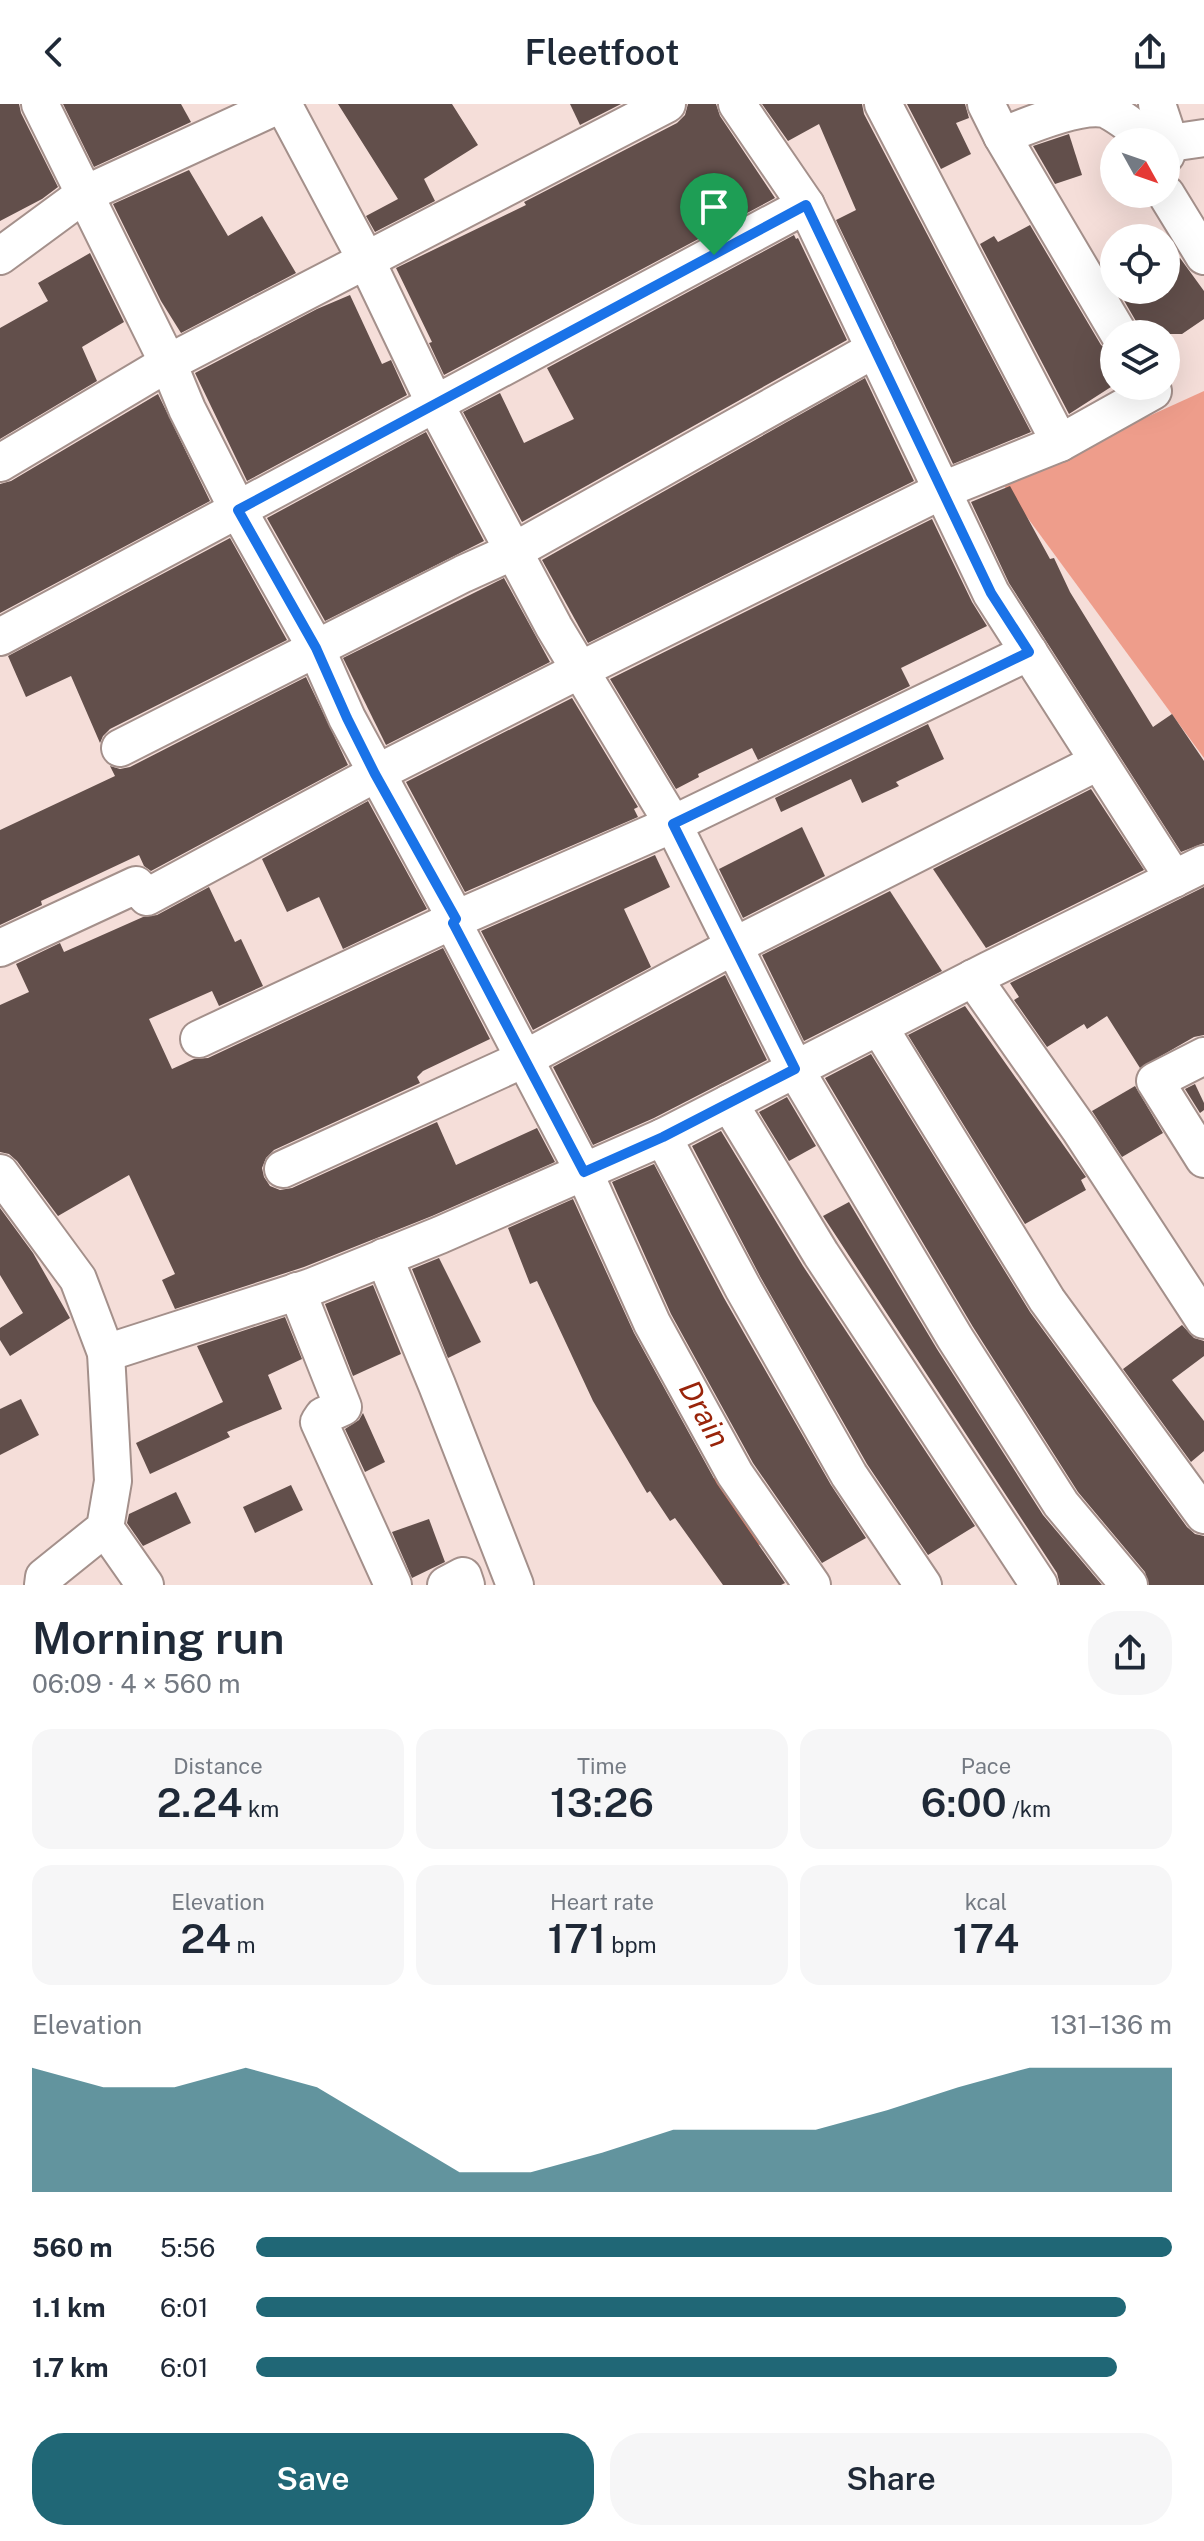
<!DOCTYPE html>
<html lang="en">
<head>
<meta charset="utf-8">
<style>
  :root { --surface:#fff; --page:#f6f6f7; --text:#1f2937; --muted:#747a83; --accent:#206776 }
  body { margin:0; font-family:"Public Sans",sans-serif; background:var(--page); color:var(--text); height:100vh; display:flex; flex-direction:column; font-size:30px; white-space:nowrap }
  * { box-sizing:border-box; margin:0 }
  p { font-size:26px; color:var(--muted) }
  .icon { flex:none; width:44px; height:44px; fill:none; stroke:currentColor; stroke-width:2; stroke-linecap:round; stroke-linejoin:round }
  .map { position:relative; height:1481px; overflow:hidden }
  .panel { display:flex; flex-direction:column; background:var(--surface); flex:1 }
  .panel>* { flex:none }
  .needle { width:52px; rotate:130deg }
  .tools { position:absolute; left:1100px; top:24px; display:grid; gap:16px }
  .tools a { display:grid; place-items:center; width:80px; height:80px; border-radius:50%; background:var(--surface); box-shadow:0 8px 32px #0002; font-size:40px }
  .pin { position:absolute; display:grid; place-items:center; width:68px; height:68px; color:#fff; margin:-82px -34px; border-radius:50% 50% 50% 0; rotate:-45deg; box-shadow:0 0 8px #0007 }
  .pin .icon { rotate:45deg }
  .round { display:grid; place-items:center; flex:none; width:84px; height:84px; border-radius:32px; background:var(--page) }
  .headline { display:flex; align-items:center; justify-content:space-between; height:136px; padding:0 32px }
  h1 { font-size:44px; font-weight:600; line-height:60px }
  .figures { display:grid; grid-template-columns:repeat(3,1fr); gap:12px; height:136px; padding:8px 32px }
  .figures div { display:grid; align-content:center; border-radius:20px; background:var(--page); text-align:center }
  .figures b { font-size:40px; font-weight:600 }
  .figures small { font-size:22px; font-weight:400 }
  .figures p { font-size:22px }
  .chart { height:224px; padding:16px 32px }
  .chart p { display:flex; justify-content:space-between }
  .chart svg { width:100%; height:144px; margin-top:8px; fill:var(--accent); opacity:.7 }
  .button { display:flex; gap:16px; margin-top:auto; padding:16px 32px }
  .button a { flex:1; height:92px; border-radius:32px; background:var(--accent); color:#fff; font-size:32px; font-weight:600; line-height:92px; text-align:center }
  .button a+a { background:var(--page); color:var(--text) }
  ul { padding:0 32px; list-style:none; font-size:26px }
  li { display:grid; grid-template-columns:128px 96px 1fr; align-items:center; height:60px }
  li i { height:20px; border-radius:10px; background:var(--accent) }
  header { display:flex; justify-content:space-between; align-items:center; height:104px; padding:0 32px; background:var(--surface); font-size:36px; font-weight:600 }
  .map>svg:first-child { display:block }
  .green { fill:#ee9d8b }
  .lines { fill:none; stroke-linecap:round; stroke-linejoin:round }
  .stream { stroke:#e4826c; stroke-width:10 }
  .building { fill:#624f4b }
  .street-casing { stroke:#a4908b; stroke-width:40 }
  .street { stroke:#fff; stroke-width:36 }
  .route-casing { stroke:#fff; stroke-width:16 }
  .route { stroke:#1a73e8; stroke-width:10 }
  .labels { text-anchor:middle; stroke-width:8; stroke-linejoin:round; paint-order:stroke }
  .water-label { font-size:30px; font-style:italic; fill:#99240a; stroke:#fff }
</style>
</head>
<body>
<header><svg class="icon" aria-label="back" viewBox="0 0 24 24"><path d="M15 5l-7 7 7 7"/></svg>Fleetfoot<svg class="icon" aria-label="share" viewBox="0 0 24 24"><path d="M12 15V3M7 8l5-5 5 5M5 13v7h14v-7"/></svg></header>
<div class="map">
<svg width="1204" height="1481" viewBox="0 0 1204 1481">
  <rect width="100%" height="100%" fill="#f5ded9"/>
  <!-- green -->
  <path class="green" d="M1204,287V654L1002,379Z"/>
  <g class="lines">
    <!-- stream -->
    <path class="stream" d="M716,1379L760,1436"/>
  </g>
  <!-- building -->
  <g class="building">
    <path d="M0,0H19L21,9L58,83L42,95L0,117Z"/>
    <path d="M63,0H181L191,18L94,63Z"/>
    <path d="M338,0H452L478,41L424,75L435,97L375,128L366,112L398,95Z"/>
    <path d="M570,0H621L580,21Z"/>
    <path d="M688,0H716L720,12L775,94L444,271L429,239L432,238L396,164L526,101L524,98L677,19L685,11Z"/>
    <path d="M762,0H862L864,10L1031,328L953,360L836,116L856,106L819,20L788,37Z"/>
    <path d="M907,0H965L969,14L956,19L971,50L941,65Z"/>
    <path d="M1069,30L1082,71L1055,80L1033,42Z"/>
    <path d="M189,66L228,132L262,112L296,169L181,229L161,197L113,100Z"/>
    <path d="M1030,121L1101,241L1114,250V281L1069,310L980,140L994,132L998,138Z"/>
    <path d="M794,131L796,135L798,134L847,236L522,418L463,308L500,289L524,339L574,315L547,264Z"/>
    <path d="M90,149L124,218L82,243L97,277L0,335V224L48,197L38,179Z"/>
    <path d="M1180,154L1204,187V215L1182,230H1140L1137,219L1122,193L1131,186H1166V162Z"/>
    <path d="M350,191L382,260L391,256L407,291L247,377L195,269L317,205Z"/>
    <path d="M865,274L914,377L588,539L542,456Z"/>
    <path d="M158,290L210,397L0,509V380L11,377Z"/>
    <path d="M426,328L484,437L325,517L267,414Z"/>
    <path d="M1010,382L1050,455L1054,454L1070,488L1153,623L1172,610L1204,657V739L1181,748L1009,479L971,398Z"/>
    <path d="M932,415L972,498L987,522L901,564L910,582L758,656L752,644L698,670L699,673L676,685L610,575Z"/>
    <path d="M230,434L287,536L110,625L103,632L100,639L71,572L26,593L8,552Z"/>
    <path d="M504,474L550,558L386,641L343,554Z"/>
    <path d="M306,573L348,661L151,767L144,762L139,751L41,797L42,801L0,821V726L115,672L110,662L120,665L130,663Z"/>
    <path d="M572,594L638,703L634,705L638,713L465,788L406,678Z"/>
    <path d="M928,620L944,655L896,678L899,682L862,699L851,675L781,708L775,694Z"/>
    <path d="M1091,685L1144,766L986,844L933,765Z"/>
    <path d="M368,697L427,805L343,845L319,793L287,808L262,755Z"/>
    <path d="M802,723L825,772L743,814L719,765Z"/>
    <path d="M655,751L670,783L624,805L651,863L533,926L481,827Z"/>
    <path d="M209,783L235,838L241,835L263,882L219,902L212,887L149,915L172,965L194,955L208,954L443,844L490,935L423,967L417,973L420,979L274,1046L266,1054L262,1064L264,1073L270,1082L280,1086L292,1084L437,1018L456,1061L537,1024L555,1058L432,1112L304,1163L175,1205L162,1176L175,1170L129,1071L58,1112L17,1057L9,1050L0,1048V901L29,888L16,860L60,839L64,848L143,813L157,811Z"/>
    <path d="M1204,783V931L1194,933L1140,964L1107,912L1087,925L1084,920L1047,943L1014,896L1019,893L1010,879Z"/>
    <path d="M890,787L942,867L804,937L762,851Z"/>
    <path d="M725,871L767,956L654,1014L593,1041L553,963Z"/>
    <path d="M965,902L1086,1073L1081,1076L1086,1086L1025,1120L908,931Z"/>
    <path d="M871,950L1030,1208L1187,1423L1195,1430L1204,1432V1481H1149L1145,1468L1078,1388L973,1223L825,974Z"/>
    <path d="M1195,980L1204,999V1006L1200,1009L1185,985Z"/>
    <path d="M1135,982L1163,1029L1122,1053L1092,1007Z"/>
    <path d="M787,993L816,1042L789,1057L759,1008Z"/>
    <path d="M721,1027L803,1162L975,1422L928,1451L867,1360L761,1174L692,1042Z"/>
    <path d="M654,1060L724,1194L831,1381L866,1434L822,1459L753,1359L671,1210L612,1078Z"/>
    <path d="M573,1095L634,1229L717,1380L785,1479L781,1481H723L675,1414L670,1417L650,1387L647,1389L593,1297L537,1177L530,1180L508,1124Z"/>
    <path d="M849,1098L937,1245L1043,1411L1102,1481H1060L1057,1469L823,1112Z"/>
    <path d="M0,1104L33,1149L70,1214L10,1252L0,1236V1224L23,1209L0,1171Z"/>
    <path d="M439,1154L481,1238L448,1254L412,1165Z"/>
    <path d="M373,1181L401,1250L353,1272L325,1200Z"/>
    <path d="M285,1213L302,1255L268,1271L282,1305L227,1328L230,1333L150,1370L136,1339L223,1298L197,1242Z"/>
    <path d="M1182,1221L1194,1234L1204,1237V1252L1172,1276L1204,1317V1347L1191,1358L1123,1265Z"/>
    <path d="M21,1295L39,1331L0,1351V1305Z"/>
    <path d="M363,1309L385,1358L365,1368L345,1325L359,1316Z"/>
    <path d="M291,1381L303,1406L255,1429L243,1403Z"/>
    <path d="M176,1388L191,1419L143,1442L127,1419L129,1410Z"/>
    <path d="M429,1415L445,1458L412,1474L392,1428Z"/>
  </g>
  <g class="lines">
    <defs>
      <g id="street">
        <path d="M40,0L168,259L187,305L238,406L316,544L347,614L456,815L453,819L584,1068L652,1219L735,1370L812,1481"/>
        <path d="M283,0L365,154L435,300L554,523L673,720L795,965L955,1234L1061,1400L1129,1481"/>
        <path d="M737,0L806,101L991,489L1174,775"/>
        <path d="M883,0L1060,339"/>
        <path d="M986,0L1002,32L1119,230"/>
        <path d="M1157,0L1170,39L1166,51"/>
        <path d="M1002,32C1026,22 1080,0 1105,5C1122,13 1138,27 1152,38"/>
        <path d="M1170,39L1204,34"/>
        <path d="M1166,90L1204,152"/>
        <path d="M0,152L83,91L281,0"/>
        <path d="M0,359L168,259L667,0"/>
        <path d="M0,533L806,101"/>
        <path d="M120,644L463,470L514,447L875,245"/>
        <path d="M0,844L136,781L147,793L375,670L580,566L943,386L1060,339L1153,287L1149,282"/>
        <path d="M973,874L1080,1026L1204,1216"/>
        <path d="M879,923L1047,1196L1204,1411"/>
        <path d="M199,935L456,815L673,720L1029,548"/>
        <path d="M1204,952L1155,977L1204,1055"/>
        <path d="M729,999L821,1150L1039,1481"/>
        <path d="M663,1033L743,1184L849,1371L923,1481"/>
        <path d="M283,1065L524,955L734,842L1098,658"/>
        <path d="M0,1069L78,1175L106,1249L113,1377L105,1424L44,1473L43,1481"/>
        <path d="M384,1153L437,1281L515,1481"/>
        <path d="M297,1187L343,1303L323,1312L319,1318L393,1481"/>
        <path d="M106,1249L311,1183L440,1131L663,1033L989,866L1204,760"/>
        <path d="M105,1424L145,1481"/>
        <path d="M446,1481L463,1472L466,1481"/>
      </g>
    </defs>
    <!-- street casing -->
    <use href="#street" class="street-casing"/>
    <!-- street -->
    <use href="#street" class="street"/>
  </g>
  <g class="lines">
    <defs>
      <path id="route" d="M806,101L991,489L1029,548L673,720L795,965L663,1033L584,1068L453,819L456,815L375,670L347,614L316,544L238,406Z"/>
    </defs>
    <!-- route casing -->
    <use href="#route" class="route-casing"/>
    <!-- route -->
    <use href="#route" class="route"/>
  </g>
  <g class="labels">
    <!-- water labels -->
    <g class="water-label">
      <text transform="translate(704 1310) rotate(61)" y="10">Drain</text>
    </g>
  </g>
</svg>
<div class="tools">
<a><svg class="needle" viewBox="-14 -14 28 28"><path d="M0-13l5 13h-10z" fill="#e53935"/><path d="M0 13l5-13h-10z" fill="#747a83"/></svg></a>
<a><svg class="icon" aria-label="locate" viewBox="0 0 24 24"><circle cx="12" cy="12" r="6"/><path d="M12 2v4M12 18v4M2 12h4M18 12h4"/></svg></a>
<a><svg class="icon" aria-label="layers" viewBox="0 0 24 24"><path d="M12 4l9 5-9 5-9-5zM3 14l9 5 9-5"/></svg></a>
</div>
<div class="pin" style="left:714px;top:151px;background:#1e9e55"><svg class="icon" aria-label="arrive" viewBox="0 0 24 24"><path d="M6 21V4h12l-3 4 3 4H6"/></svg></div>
</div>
<section class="panel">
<div class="headline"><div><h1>Morning run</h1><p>06:09 · 4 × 560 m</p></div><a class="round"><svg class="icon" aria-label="share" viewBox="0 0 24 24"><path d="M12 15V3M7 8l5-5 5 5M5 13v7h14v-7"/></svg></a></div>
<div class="figures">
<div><p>Distance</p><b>2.24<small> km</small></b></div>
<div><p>Time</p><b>13:26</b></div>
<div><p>Pace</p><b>6:00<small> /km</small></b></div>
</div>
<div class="figures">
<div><p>Elevation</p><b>24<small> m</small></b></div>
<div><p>Heart rate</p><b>171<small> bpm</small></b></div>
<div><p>kcal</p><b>174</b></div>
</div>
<div class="chart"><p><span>Elevation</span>131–136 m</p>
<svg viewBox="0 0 160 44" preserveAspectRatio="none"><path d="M0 44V6L10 12L20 12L30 6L40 12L50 25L60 38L70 38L80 32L90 25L100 25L110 25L120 19L130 12L140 6L150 6L160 6V44z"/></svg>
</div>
<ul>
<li><b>560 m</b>5:56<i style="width:100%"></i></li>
<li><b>1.1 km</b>6:01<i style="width:95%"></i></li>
<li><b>1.7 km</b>6:01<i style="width:94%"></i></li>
</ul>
<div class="button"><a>Save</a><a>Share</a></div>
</section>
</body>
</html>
